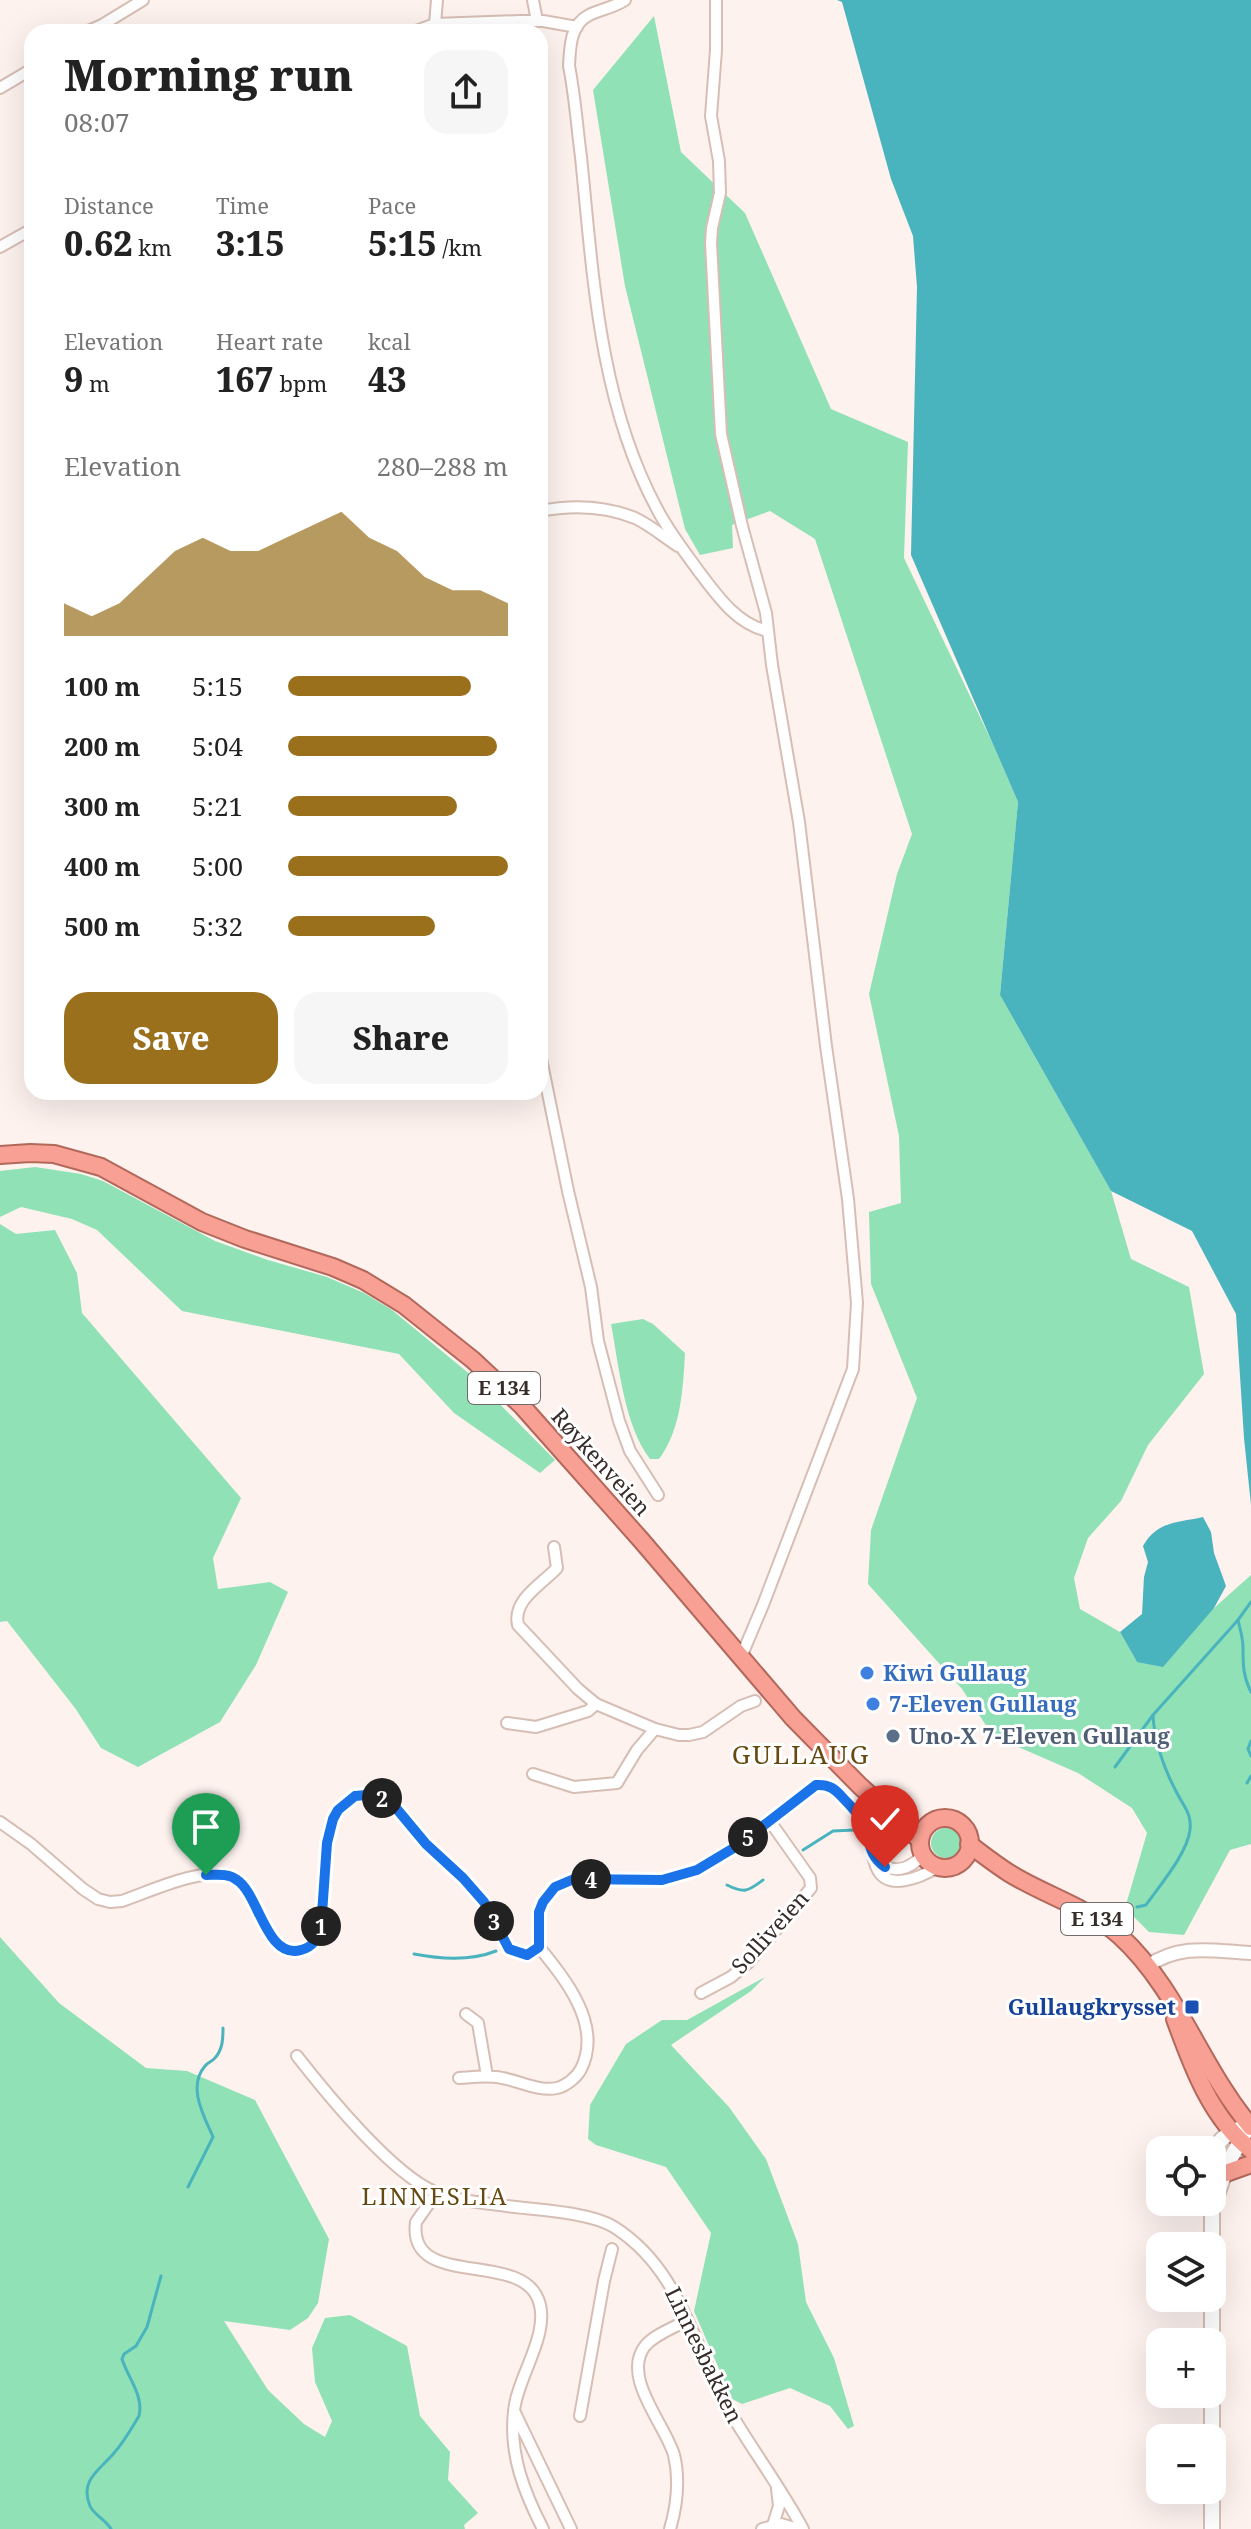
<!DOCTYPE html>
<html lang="en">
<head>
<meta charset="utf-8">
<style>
  :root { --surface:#fff; --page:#f6f6f6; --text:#222; --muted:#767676; --accent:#9a701d }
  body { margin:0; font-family:"Noto Serif",serif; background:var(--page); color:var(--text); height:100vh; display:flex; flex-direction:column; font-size:30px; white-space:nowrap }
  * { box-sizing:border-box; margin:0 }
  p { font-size:26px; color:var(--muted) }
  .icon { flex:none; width:44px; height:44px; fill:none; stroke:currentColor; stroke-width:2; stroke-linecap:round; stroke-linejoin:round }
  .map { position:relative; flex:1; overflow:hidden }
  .sheet { position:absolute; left:24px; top:24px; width:524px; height:1076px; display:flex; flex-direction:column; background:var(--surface); border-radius:24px; box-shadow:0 8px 32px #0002 }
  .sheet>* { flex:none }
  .fabs { position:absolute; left:1146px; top:2136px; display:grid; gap:16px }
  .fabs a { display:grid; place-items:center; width:80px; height:80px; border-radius:16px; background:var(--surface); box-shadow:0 8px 32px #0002; font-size:40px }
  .pin { position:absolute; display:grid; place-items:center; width:68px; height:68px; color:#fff; margin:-82px -34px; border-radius:50% 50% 50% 0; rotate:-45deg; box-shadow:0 0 8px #0007 }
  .pin .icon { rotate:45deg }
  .km { position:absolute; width:40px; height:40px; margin:-20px; border-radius:50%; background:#222; color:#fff; font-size:22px; line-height:40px; text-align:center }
  .round { display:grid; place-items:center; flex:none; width:84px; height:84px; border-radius:24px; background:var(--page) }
  .headline { display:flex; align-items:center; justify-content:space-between; height:136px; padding:0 40px }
  h1 { font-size:44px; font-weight:800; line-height:60px }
  .stats { display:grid; grid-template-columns:repeat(3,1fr); gap:12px; height:136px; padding:8px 40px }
  .stats div { display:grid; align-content:center }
  .stats b { font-size:34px; font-weight:800 }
  .stats small { font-size:22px; font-weight:400 }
  .stats p { font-size:22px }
  .chart { height:224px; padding:16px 40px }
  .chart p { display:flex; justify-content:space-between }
  .chart svg { width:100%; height:144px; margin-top:8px; fill:var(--accent); opacity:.7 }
  .button { display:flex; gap:16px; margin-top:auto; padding:16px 40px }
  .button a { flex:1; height:92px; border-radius:24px; background:var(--accent); color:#fff; font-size:32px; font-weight:800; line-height:92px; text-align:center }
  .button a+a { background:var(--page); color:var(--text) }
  ul { padding:0 40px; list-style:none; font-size:26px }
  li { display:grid; grid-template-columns:128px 96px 1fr; align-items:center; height:60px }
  li i { height:20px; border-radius:10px; background:var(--accent) }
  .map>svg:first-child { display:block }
  .green { fill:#90e1b6 }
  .water { fill:#49b4bd }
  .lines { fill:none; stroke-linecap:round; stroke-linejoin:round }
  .stream { stroke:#49b4bd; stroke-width:3 }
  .minor-casing { stroke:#d6beb4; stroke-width:14 }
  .tertiary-casing { stroke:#d6beb4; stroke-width:16 }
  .secondary-casing { stroke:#d6beb4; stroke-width:18 }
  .trunk-casing { stroke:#b3685c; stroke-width:20 }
  .minor { stroke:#fff; stroke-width:10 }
  .tertiary { stroke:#fff; stroke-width:12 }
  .secondary { stroke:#fff; stroke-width:14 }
  .trunk { stroke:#f8a093; stroke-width:16 }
  .route-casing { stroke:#fff; stroke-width:16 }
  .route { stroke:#1a73e8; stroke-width:10 }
  .shop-dot { fill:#3f7fe0; stroke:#fff; stroke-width:3 }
  .service-dot { fill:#5c6f8a; stroke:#fff; stroke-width:3 }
  .transit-dot { fill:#1a4fb4; stroke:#fff; stroke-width:3 }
  .labels { text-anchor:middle; stroke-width:6; stroke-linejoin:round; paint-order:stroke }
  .shield { fill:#fff; stroke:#726b69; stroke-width:2 }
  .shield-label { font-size:20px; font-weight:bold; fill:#362c29 }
  .street-label { font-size:22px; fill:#362c29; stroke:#fff }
  .shop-label { font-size:22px; font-weight:bold; fill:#366cbe; stroke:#fff; text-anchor:start }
  .service-label { font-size:22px; font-weight:bold; fill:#4e5e75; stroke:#fff; text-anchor:start }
  .transit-label { font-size:22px; font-weight:bold; fill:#164399; stroke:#fff; text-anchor:end }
  .neighbourhood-label { font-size:24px; letter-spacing:2px; fill:#674a12; stroke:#fff }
  .quarter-label { font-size:26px; letter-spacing:2px; fill:#674a12; stroke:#fff }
</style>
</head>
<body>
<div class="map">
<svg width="1251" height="2529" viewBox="0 0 1251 2529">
  <rect width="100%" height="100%" fill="#fdf2ee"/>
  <!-- green -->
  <g class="green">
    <path d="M654,16L681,152L745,213L831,409L908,442L904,558L991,740L1018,802L1000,995L1111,1191L1131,1259L1189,1287L1204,1374L1148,1445L1121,1501L1088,1538L1074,1578L1080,1609L1120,1632L1137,1662L1214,1608L1251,1575V1844L1230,1850L1184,1935L1149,1932L1125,1908L1147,1833L1132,1808L1078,1773L993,1736L962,1689L868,1584L871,1530L917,1398L871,1284L869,1212L901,1203L899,1136L869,994L897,874L912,834L815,539L770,511L732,525L733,548L700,555L685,529L625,286L593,90Z"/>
    <path d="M35,1167L81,1174L103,1181L215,1241L268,1260L327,1277L364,1293L392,1310L472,1376L555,1460L540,1473L454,1413L399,1354L182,1311L97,1230L72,1219L21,1207L0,1217V1171Z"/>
    <path d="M0,1224L16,1234L55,1230L77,1273L82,1313L241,1498L213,1558L218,1589L270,1582L288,1592L256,1665L220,1722L138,1767L101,1748L75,1708L7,1621L0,1622Z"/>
    <path d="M643,1319L653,1324L685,1353C683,1389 681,1430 659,1459H650C624,1425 619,1366 611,1324Z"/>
    <circle cx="946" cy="1843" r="15"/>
    <path d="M0,1937L59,2003L146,2068L187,2071L255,2100L329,2239L318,2303L308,2318L290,2330L224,2321L268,2390L304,2424L325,2437L332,2421L315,2382L312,2348L325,2318L350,2315L407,2346L420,2416L450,2452L448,2480L478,2513L464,2525L465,2529H0Z"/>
    <path d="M765,1977L751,1991L671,2045L729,2107L766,2159L798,2244L806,2302L834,2358L854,2426L848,2429L830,2406L790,2388L742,2404L732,2399L694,2311L711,2233L666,2167L596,2145L588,2139L590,2105L626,2044L662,2020H687Z"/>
  </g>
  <!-- water -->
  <g class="water">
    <path d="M837,0H1251V1505L1244,1438L1236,1314L1192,1231L1111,1191L1000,995L1018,802L911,555L917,287L913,236L891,179L842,2Z"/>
    <path d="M1203,1517L1211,1532L1214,1553L1226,1586L1214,1608L1163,1667L1137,1662L1120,1632L1142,1614L1144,1577L1148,1562L1143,1546C1157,1521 1177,1523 1203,1517Z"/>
  </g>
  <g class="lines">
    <!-- stream -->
    <g class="stream">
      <path d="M1238,1620C1240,1629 1243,1638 1243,1647C1243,1665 1243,1676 1251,1692"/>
      <path d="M1251,1741L1248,1749L1251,1756"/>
      <path d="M1115,1767L1153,1715L1238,1620L1251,1602"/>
      <path d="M1247,1783L1251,1776"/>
      <path d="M803,1850L833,1831L854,1830"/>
      <path d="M727,1885C745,1894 748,1891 763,1880"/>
      <path d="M1137,1907L1146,1905C1160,1885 1187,1854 1190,1830C1192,1813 1183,1806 1176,1791C1164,1769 1154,1740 1153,1715"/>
      <path d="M414,1954C440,1959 471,1961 496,1951"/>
      <path d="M188,2187L213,2137C204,2116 187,2087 205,2066C208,2062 213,2061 215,2058C223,2049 223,2038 223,2028"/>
      <path d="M111,2529C106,2520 94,2515 90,2506C79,2480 100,2470 114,2453C124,2442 131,2429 139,2416C144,2396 128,2378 122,2359L124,2354L136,2346L147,2327L161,2276"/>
    </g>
    <defs>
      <g id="minor">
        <path d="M533,0L537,21"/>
        <path d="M625,0C613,8 601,9 589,15C570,25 570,47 569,66C575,96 577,127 581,157C593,275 599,400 656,507C668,531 685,552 700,573C718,597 738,625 768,631"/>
        <path d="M716,0V50L711,116L719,161L720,193L712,228L711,243L721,434L742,526L766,613L772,665L799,822L826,1046L848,1199L857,1303L853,1369L763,1605L741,1657"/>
        <path d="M435,24L437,0"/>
        <path d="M86,32L102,25L143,0"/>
        <path d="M413,32L435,24L520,21H543L577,27"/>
        <path d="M0,88L32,69"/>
        <path d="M0,247L32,229"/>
        <path d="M540,511C571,505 605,506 635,518C650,525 664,537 678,546"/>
        <path d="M540,1054L568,1191L591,1287L598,1341L619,1421L630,1451L658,1495"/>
        <path d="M554,1547L557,1568C542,1584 512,1600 518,1625L578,1689L596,1704L655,1729L679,1735H689L703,1732L741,1706L755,1701"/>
        <path d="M507,1723L536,1727L588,1711L596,1704"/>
        <path d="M533,1774L574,1787L617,1783L637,1750L655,1729"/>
        <path d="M0,1822L31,1844L83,1889L98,1899L110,1902L122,1901C151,1891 201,1867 230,1876C259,1886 264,1963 302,1950C313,1946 317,1938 321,1928L327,1843L333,1819L338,1810L355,1796L366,1795L380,1796L391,1802L426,1844L463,1878L484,1902L509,1949L527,1955L539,1947V1912L543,1902L555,1887L574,1879L662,1880L697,1870L737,1846L816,1785C829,1784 835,1790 844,1798C850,1804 856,1810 860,1817C869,1832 870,1850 876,1866C886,1893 921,1877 938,1867"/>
        <path d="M876,1861C893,1875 909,1870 923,1855"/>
        <path d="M701,1993L731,1977L749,1962L811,1888L810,1878L769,1820"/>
        <path d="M466,2014L478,2023L487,2076"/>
        <path d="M297,2056C326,2093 392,2174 435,2192C457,2201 484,2203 507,2206C536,2210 590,2212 614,2227C679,2268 692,2341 726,2405C750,2447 780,2486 803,2529"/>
        <path d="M459,2078C474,2077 488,2075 502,2078C520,2081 539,2092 557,2088C566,2086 577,2077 581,2069C603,2025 565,1979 539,1947"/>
        <path d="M437,2192L416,2222C407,2290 519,2250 538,2299C552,2332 517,2377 514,2411C509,2454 524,2492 543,2529"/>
        <path d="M515,2413L571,2529"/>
        <path d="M580,2416L604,2281L612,2249"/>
        <path d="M773,2525L779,2506L777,2489"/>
        <path d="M670,2529C677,2505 680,2480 674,2455C665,2424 621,2377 645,2346C655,2334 674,2328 687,2320"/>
        <path d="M762,2529L781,2524L798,2529"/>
      </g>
      <path id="tertiary" d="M1147,1966C1183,1943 1211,1951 1251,1953"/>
      <g id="secondary">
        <path d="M1212,2160C1215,2142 1225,2134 1241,2128"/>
        <path d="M1212,2200V2529"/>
        <path d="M1213,2207L1228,2163L1246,2131"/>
      </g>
      <g id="trunk">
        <path d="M0,1155L30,1153L54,1154L101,1167L202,1222L245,1239L333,1267L363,1280L404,1305L473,1360L522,1406L641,1540L793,1718L860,1786L920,1840"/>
        <circle cx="945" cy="1843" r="25"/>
        <path d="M969,1844C982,1854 995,1864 1009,1873C1046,1896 1086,1906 1120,1936C1178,1989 1201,2068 1251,2127"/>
        <path d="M1175,2019C1192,2066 1211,2118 1251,2150"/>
        <path d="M1226,2173L1251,2164"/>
      </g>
    </defs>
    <!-- minor casing -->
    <use href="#minor" class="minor-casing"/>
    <!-- tertiary casing -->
    <use href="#tertiary" class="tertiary-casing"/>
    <!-- secondary casing -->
    <use href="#secondary" class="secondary-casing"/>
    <!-- trunk casing -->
    <use href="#trunk" class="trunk-casing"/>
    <!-- minor -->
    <use href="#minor" class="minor"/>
    <!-- tertiary -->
    <use href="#tertiary" class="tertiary"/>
    <!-- secondary -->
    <use href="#secondary" class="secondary"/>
    <!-- trunk -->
    <use href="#trunk" class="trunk"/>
  </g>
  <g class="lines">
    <defs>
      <path id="route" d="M206,1875C216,1875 228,1873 237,1880C259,1894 266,1960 301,1950C313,1947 317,1939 321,1928L327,1843L333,1819L338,1810L355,1796L366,1795L380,1796L391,1802L426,1844L463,1878L484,1902L509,1949L527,1955L539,1947V1912L543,1902L555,1887L574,1879L662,1880L697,1870L737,1846L816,1785C829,1784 835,1789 843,1798C851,1806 858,1813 863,1823C870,1839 868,1856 885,1867"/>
    </defs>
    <!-- route casing -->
    <use href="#route" class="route-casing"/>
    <!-- route -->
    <use href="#route" class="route"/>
  </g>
  <!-- markers -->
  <g class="shop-dot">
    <circle cx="867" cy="1673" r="8"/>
    <circle cx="873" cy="1704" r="8"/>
  </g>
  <circle class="service-dot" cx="893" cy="1736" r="8"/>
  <rect class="transit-dot" x="1184" y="1999" width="16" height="16" rx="4"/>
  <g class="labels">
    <!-- shield labels -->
    <g class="shield">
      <rect x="468" y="1372" width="72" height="32" rx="6"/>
      <rect x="1061" y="1903" width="72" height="32" rx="6"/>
    </g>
    <g class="shield-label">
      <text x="504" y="1395">E 134</text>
      <text x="1097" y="1926">E 134</text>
    </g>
    <!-- street labels -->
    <g class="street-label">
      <text transform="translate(601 1462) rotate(48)" y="8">Røykenveien</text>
      <text transform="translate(770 1932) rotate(-48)" y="8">Solliveien</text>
      <text transform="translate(704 2355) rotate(64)" y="8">Linnesbakken</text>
    </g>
    <!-- shop labels -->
    <g class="shop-label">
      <text x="883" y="1681">Kiwi Gullaug</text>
      <text x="889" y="1712">7-Eleven Gullaug</text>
    </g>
    <!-- service labels -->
    <g class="service-label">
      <text x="909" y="1744">Uno-X 7-Eleven Gullaug</text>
    </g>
    <!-- transit labels -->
    <g class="transit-label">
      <text x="1176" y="2015">Gullaugkrysset</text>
    </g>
    <!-- neighbourhood labels -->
    <g class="neighbourhood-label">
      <text x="435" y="2205">LINNESLIA</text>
    </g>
    <!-- quarter labels -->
    <g class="quarter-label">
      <text x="801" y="1764">GULLAUG</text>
    </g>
  </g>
</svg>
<div class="fabs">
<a><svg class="icon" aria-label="locate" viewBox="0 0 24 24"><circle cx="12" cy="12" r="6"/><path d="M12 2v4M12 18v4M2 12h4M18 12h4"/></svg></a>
<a><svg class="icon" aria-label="layers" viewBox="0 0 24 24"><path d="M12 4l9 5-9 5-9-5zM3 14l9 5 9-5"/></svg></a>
<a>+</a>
<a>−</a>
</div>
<div class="pin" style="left:206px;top:1875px;background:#1e9e55"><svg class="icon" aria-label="arrive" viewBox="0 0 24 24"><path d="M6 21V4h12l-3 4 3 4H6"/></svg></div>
<div class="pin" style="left:885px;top:1867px;background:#d93025"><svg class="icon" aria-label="check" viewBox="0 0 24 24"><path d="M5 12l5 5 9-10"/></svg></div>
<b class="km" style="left:321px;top:1926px">1</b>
<b class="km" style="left:382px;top:1798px">2</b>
<b class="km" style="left:494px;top:1921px">3</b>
<b class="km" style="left:591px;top:1879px">4</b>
<b class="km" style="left:748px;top:1837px">5</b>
<section class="sheet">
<div class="headline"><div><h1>Morning run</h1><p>08:07</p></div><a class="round"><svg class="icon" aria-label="share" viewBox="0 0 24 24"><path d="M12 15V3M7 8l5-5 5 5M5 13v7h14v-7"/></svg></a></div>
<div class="stats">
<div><p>Distance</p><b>0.62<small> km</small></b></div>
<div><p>Time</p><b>3:15</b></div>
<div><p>Pace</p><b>5:15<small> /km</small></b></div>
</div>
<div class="stats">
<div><p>Elevation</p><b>9<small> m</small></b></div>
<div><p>Heart rate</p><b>167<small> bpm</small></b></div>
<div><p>kcal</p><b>43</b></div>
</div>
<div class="chart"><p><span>Elevation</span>280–288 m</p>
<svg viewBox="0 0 160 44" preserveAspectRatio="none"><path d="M0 44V34L10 38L20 34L30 26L40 18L50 14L60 18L70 18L80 14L90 10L100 6L110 14L120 18L130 26L140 30L150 30L160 34V44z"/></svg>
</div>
<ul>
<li><b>100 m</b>5:15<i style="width:83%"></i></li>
<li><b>200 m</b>5:04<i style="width:95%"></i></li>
<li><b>300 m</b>5:21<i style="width:77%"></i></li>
<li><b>400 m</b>5:00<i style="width:100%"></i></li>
<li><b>500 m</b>5:32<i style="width:67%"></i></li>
</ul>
<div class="button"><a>Save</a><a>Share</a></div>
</section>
</div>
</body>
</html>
